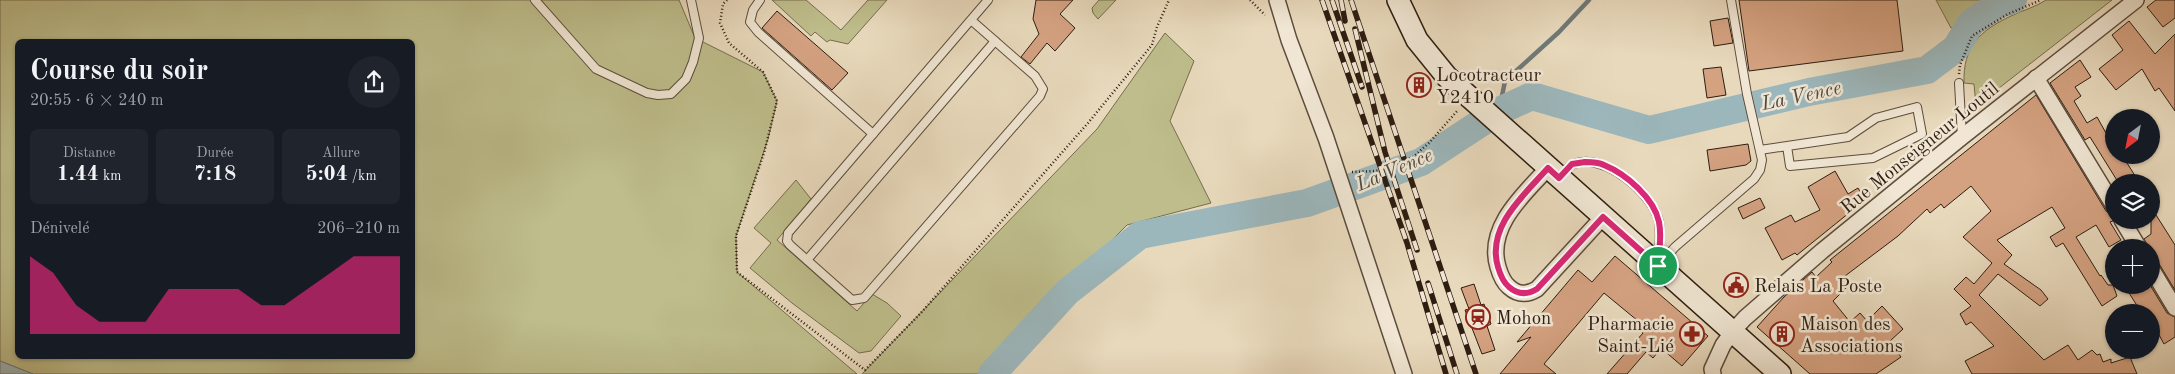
<!DOCTYPE html>
<html lang="fr">
<head>
<meta charset="utf-8">
<style>
  :root { --surface:#171b24; --page:#20242c; --text:#f1f3f6; --muted:#9ea1a6; --accent:#db2777 }
  body { margin:0; font-family:"Old Standard TT",serif; background:var(--page); color:var(--text); height:100vh; display:flex; flex-direction:column; font-size:19px; white-space:nowrap }
  * { box-sizing:border-box; margin:0 }
  p { font-size:16px; color:var(--muted) }
  .icon { flex:none; width:28px; height:28px; fill:none; stroke:currentColor; stroke-width:2; stroke-linecap:round; stroke-linejoin:round }
  .map { position:relative; flex:1; overflow:hidden }
  .side { position:absolute; left:15px; top:39px; width:400px; height:320px; display:flex; flex-direction:column; background:var(--surface); border-radius:8px; box-shadow:0 1px 4px #0004 }
  .side>* { flex:none }
  .needle { width:32px; rotate:212deg }
  .fabs { position:absolute; left:2105px; top:109px; display:grid; gap:10px }
  .fabs a { display:grid; place-items:center; width:55px; height:55px; border-radius:50%; background:var(--surface); box-shadow:0 1px 4px #0004; font-size:25px }
  .pin { position:absolute; display:grid; place-items:center; width:42px; height:42px; color:#fff; margin:-21px; border:2px solid #fff; border-radius:50%; box-shadow:0 1px 5px #0007 }
  .round { display:grid; place-items:center; flex:none; width:52px; height:52px; border-radius:26px; background:var(--page) }
  .headline { display:flex; align-items:center; justify-content:space-between; height:85px; padding:0 15px }
  h1 { font-size:28px; font-weight:700; line-height:38px }
  .figures { display:grid; grid-template-columns:repeat(3,1fr); gap:8px; height:85px; padding:5px 15px }
  .figures div { display:grid; align-content:center; border-radius:8px; background:var(--page); text-align:center }
  .figures b { font-size:21px; font-weight:700 }
  .figures small { font-size:14px; font-weight:400 }
  .figures p { font-size:14px }
  .chart { height:140px; padding:10px 15px }
  .chart p { display:flex; justify-content:space-between }
  .chart svg { width:100%; height:90px; margin-top:5px; fill:var(--accent); opacity:.7 }
  .map>svg:first-child { display:block }
  .green { fill:#bebd8b; stroke:#766d4e; fill-rule:evenodd }
  .water { fill:#9cb7bc; stroke:#707978 }
  .lines { fill:none; stroke-linecap:round; stroke-linejoin:round }
  .stream { stroke:#707978; stroke-width:4.5 }
  .river { stroke:#9cb7bc; stroke-width:28 }
  .building { fill:#d5a281; stroke:#2e1d11 }
  .service-casing { stroke:#5c4c3c; stroke-width:10 }
  .minor-casing { stroke:#5c4c3c; stroke-width:18 }
  .secondary-casing { stroke:#2e1d11; stroke-width:24 }
  .path { stroke:#2e1d11; stroke-width:2.5; stroke-dasharray:1 2.5; stroke-linecap:butt }
  .service { stroke:#f0e6d3; stroke-width:8 }
  .minor { stroke:#f0e6d3; stroke-width:15 }
  .secondary { stroke:#f0e6d3; stroke-width:21 }
  .rail-casing { stroke:#2e1d11; stroke-width:5.5 }
  .rail { stroke:#f0e6d3; stroke-width:4; stroke-dasharray:11; stroke-linecap:butt }
  .route-casing { stroke:#fff; stroke-width:10 }
  .route { stroke:#db2777; stroke-width:6 }
  .labels { text-anchor:middle; stroke-width:5; stroke-linejoin:round; paint-order:stroke }
  .poi-label { font-size:19px; fill:#2e1d11; stroke:#f0e6d3; text-anchor:start }
  .street-label { font-size:19px; fill:#2e1d11; stroke:#f0e6d3 }
  .water-label { font-size:20px; font-style:italic; fill:#4f4b44; stroke:#f0e6d3 }
</style>
</head>
<body>
<div class="map">
<svg width="2175" height="374" viewBox="0 0 2175 374">
  <rect width="100%" height="100%" fill="#e8d9bc"/>
  <filter id="stains"><feTurbulence type="fractalNoise" baseFrequency=".004" numOctaves="4"/><feColorMatrix values="0 0 0 0 .2 0 0 0 0 .09 0 0 0 0 .02 0 0 0 .5 -.17"/></filter>
  <radialGradient id="worn" r=".72"><stop offset=".6" stop-color="#630" stop-opacity="0"/><stop offset="1" stop-color="#630" stop-opacity=".3"/></radialGradient>
  <!-- green -->
  <g class="green">
    <path d="M0,0H679L695,38L763,72L777,101L768,139L736,236L737,272L857,374H33L0,361ZM18,41H412V356H18Z"/>
    <path d="M772,0H806L841,30L868,0H887L848,44L830,40L827,42L815,32L811,36Z"/>
    <path d="M1099,0H1116L1098,19L1093,13L1092,8Z"/>
    <path d="M1936,0H2025L1951,28Z"/>
    <path d="M2046,0H2112L1976,106L1974,84L1964,83C1963,47 1979,31 2011,16C2023,10 2036,7 2046,0Z"/>
    <path d="M1165,33L1194,61L1170,121L1211,203L1127,225L979,374H862L1097,129Z"/>
    <path d="M796,180L811,199L777,240L857,311L872,294L887,303L901,316L871,351L859,353L792,303L750,268L771,243L754,228Z"/>
  </g>
  <!-- water -->
  <path class="water" d="M0,361L33,374H0Z"/>
  <g class="lines">
    <!-- stream -->
    <path class="stream" d="M1499,111L1505,81L1559,32L1589,0"/>
    <!-- river -->
    <path class="river" d="M992,374L1067,292L1140,235L1307,203L1421,162L1499,111L1532,96L1649,130L1809,92L1927,70L1956,48L1971,23L1999,4L2013,0"/>
  </g>
  <!-- building -->
  <g class="building">
    <path d="M1036,0H1073L1060,14L1075,28L1055,51L1047,43L1030,64L1021,57L1039,34L1033,19Z"/>
    <path d="M1739,0H1897L1903,51L1749,71Z"/>
    <path d="M2156,0H2175V18L2163,27L2147,7Z"/>
    <path d="M777,11L848,73L832,90L762,28Z"/>
    <path d="M1728,18L1733,43L1714,46L1710,21Z"/>
    <path d="M2129,21L2155,54L2175,34V111L2159,88L2155,91L2142,69L2116,90L2099,69L2123,50L2112,35Z"/>
    <path d="M2080,60L2091,77L2075,87L2081,96L2074,101L2087,123L2097,117L2106,133L2109,131L2114,138V155H2122L2139,182H2118L2090,137L2085,140L2050,83Z"/>
    <path d="M1721,67L1726,95L1707,98L1703,69Z"/>
    <path d="M2036,95L2106,211L2114,215L2113,221L2110,222L2121,240L2109,247L2096,225L2076,237L2100,276L2101,275L2108,285H2113L2117,296L2102,306L2063,243L2056,247L2050,237L2065,228L2052,207L1997,240L2012,255L2004,264L2041,290L2048,299L2040,306L1998,274L1979,295L2044,360L2068,345L2078,360L2092,350L2097,355L2100,354L2103,362L2111,359V363L2130,357L2137,374H1972L1965,361L1994,346L1971,322L1966,325L1960,314L1971,306L1954,289L1966,277L1974,284L1992,263L1963,237L1991,211L1971,186L1944,208L1941,204L1930,213L1927,209L1898,236L1845,276L1851,283L1833,301L1850,322L1860,313L1867,321L1882,306L1903,329L1890,341L1901,357L1876,374H1810L1757,327L1784,297L1812,272L1816,277L1832,262L1830,260Z"/>
    <path d="M1748,144L1751,161L1746,165L1710,171L1707,150Z"/>
    <path d="M1835,171L1848,194L1858,188L1865,200L1797,255L1795,253L1782,260L1765,228L1791,215L1795,222L1820,210L1808,187Z"/>
    <path d="M1760,198L1765,208L1743,219L1738,208Z"/>
    <path d="M2151,207L2175,245V290L2144,239L2151,234Z"/>
    <path d="M1615,256L1708,336L1682,366L1661,348L1653,358L1646,352L1627,374H1607L1643,333L1634,325L1638,321L1604,293L1544,364L1556,374H1500L1531,337L1517,342L1578,270L1592,282Z"/>
    <path d="M1474,284L1481,305L1484,304L1491,324L1487,326L1495,350L1482,354L1465,310L1469,309L1461,288Z"/>
    <path d="M2124,285H2150L2167,313L2175,317V337L2164,344L2158,333L2151,336V312H2141Z"/>
  </g>
  <g class="lines">
    <defs>
      <g id="service">
        <path d="M535,0L596,69L647,93L658,95L671,94L686,79L693,62L699,38L691,0"/>
        <path d="M760,0L753,10L750,22L758,32L873,134"/>
        <path d="M971,20L1035,76L1043,89L1040,96L864,298L852,300L790,245L787,241L788,233L988,0"/>
        <path d="M1959,83L1962,137"/>
        <path d="M1760,150L1848,137L1876,118L1917,107L1922,134L1873,158L1790,166L1787,146"/>
        <path d="M1560,177C1564,173 1568,166 1574,164C1604,152 1653,193 1659,222C1661,234 1659,249 1659,261"/>
        <path d="M807,260L995,41"/>
        <path d="M1660,264L1675,247L1754,179L1760,170L1762,160L1747,94L1731,0"/>
      </g>
      <g id="minor">
        <path d="M1277,0L1289,40L1326,138L1404,374"/>
        <path d="M2036,78L2114,206"/>
        <path d="M1548,168C1524,194 1486,227 1498,267C1500,274 1503,282 1509,287C1518,295 1527,295 1537,289L1603,217"/>
        <path d="M2122,220L2139,248"/>
        <path d="M2151,268L2175,308"/>
        <path d="M1713,374L1712,369L1723,345L1733,331L1745,318L1822,251L1962,137L2136,0"/>
      </g>
      <path id="secondary" d="M1398,0L1417,40L1447,77L1780,374"/>
    </defs>
    <!-- service casing -->
    <use href="#service" class="service-casing"/>
    <!-- minor casing -->
    <use href="#minor" class="minor-casing"/>
    <!-- secondary casing -->
    <use href="#secondary" class="secondary-casing"/>
    <!-- path -->
    <g class="path">
      <path d="M727,0L723,4L720,23L729,43L763,72L777,101L764,153L736,236L737,272L865,370L920,314L1088,123L1152,45L1157,27L1169,0"/>
      <path d="M1250,0L1265,15"/>
      <path d="M1959,74L1960,65L1972,36L2008,14L2041,0"/>
      <path d="M1352,172L1376,171L1413,157L1429,143L1458,110"/>
      <path d="M1458,326L1463,324"/>
      <path d="M1431,334L1447,329"/>
    </g>
    <!-- service -->
    <use href="#service" class="service"/>
    <!-- minor -->
    <use href="#minor" class="minor"/>
    <!-- secondary -->
    <use href="#secondary" class="secondary"/>
    <defs>
      <g id="rail">
        <path d="M1322,0L1407,243L1446,374"/>
        <path d="M1332,0L1362,87"/>
        <path d="M1341,0L1345,21"/>
        <path d="M1351,0L1476,374"/>
        <path d="M1355,29L1385,152L1417,250"/>
        <path d="M1428,283L1457,374"/>
      </g>
    </defs>
    <!-- rail casing -->
    <use href="#rail" class="rail-casing"/>
    <!-- rail -->
    <use href="#rail" class="rail"/>
  </g>
  <g class="lines">
    <defs>
      <path id="route" d="M1585,162C1591,162 1598,162 1604,165C1626,174 1654,198 1659,222C1662,236 1659,252 1658,266L1603,217L1537,289C1527,295 1518,295 1509,287C1503,282 1500,274 1498,267C1486,227 1524,195 1548,168L1559,178L1572,164Z"/>
    </defs>
    <!-- route casing -->
    <use href="#route" class="route-casing"/>
    <!-- route -->
    <use href="#route" class="route"/>
  </g>
  <!-- icons -->
  <defs>
    <symbol id="building-ring" viewBox="-11 -11 22 22"><circle r="9.5" fill="#f0e6d3" stroke="#8f2418" stroke-width="1.5"/><path d="M-4-6H4V6H1V3H-1V6H-4ZM-2.5-4.3h1.7v1.8h-1.7ZM.8-4.3h1.7v1.8H.8ZM-2.5-1h1.7V.8h-1.7ZM.8-1h1.7V.8H.8Z" fill="#8f2418"/></symbol>
    <symbol id="civic-ring" viewBox="-11 -11 22 22"><circle r="9.5" fill="#f0e6d3" stroke="#8f2418" stroke-width="1.5"/><path d="M-.6-6.5H3V-4.5H.6V-3L4-1V1h2V6H-6V1h2V-1L-.6-3ZM-1.2 2.5V6h2.4V2.5Z" fill="#8f2418"/></symbol>
    <symbol id="station-ring" viewBox="-11 -11 22 22"><circle r="9.5" fill="#f0e6d3" stroke="#8f2418" stroke-width="1.5"/><path d="M-3-6H3Q5-6 5-4V2Q5 4 3 4L4.5 6H3L1.5 4h-3L-3 6H-4.5L-3 4Q-5 4-5 2V-4Q-5-6-3-6ZM-3.5-4v3h7v-3ZM-3.5 1v1.5H-2V1ZM2 1v1.5H3.5V1Z" fill="#8f2418"/></symbol>
    <symbol id="pharmacy-ring" viewBox="-11 -11 22 22"><circle r="9.5" fill="#f0e6d3" stroke="#8f2418" stroke-width="1.5"/><path d="M-2-6h4v4h4v4h-4v4h-4v-4h-4v-4h4Z" fill="#8f2418"/></symbol>
  </defs>
  <g fill-rule="evenodd">
    <use href="#building-ring" x="1405" y="71" width="28" height="28"/>
    <use href="#civic-ring" x="1722" y="271" width="28" height="28"/>
    <use href="#station-ring" x="1464" y="303" width="28" height="28"/>
    <use href="#pharmacy-ring" x="1678" y="320" width="28" height="28"/>
    <use href="#building-ring" x="1768" y="320" width="28" height="28"/>
  </g>
  <g class="labels">
    <!-- poi labels -->
    <g class="poi-label">
      <text x="1436" y="81">Locotracteur<tspan x="1436" dy="22">Y2410</tspan></text>
      <text x="1754" y="292">Relais La Poste</text>
      <text x="1496" y="324">Mohon</text>
      <text x="1674" y="330" text-anchor="end">Pharmacie<tspan x="1674" dy="22">Saint-Lié</tspan></text>
      <text x="1800" y="330">Maison des<tspan x="1800" dy="22">Associations</tspan></text>
    </g>
    <!-- street labels -->
    <g class="street-label">
      <text transform="translate(1919 147) rotate(-39)" y="7">Rue Monseigneur Loutil</text>
    </g>
    <!-- water labels -->
    <g class="water-label">
      <text transform="translate(1801 95) rotate(-12)" y="7">La Vence</text>
      <text transform="translate(1394 169) rotate(-23)" y="7">La Vence</text>
    </g>
  </g>
  <rect width="100%" height="100%" filter="url(#stains)"/>
  <rect width="100%" height="100%" fill="url(#worn)"/>
</svg>
<div class="fabs">
<a><svg class="needle" viewBox="-14 -14 28 28"><path d="M0-13l5 13h-10z" fill="#e53935"/><path d="M0 13l5-13h-10z" fill="#9ea1a6"/></svg></a>
<a><svg class="icon" aria-label="layers" viewBox="0 0 24 24"><path d="M12 4l9 5-9 5-9-5zM3 14l9 5 9-5"/></svg></a>
<a>+</a>
<a>−</a>
</div>
<div class="pin" style="left:1658px;top:266px;background:#1e9e55"><svg class="icon" aria-label="arrive" viewBox="0 0 24 24"><path d="M6 21V4h12l-3 4 3 4H6"/></svg></div>
<section class="side">
<div class="headline"><div><h1>Course du soir</h1><p>20:55 · 6 × 240 m</p></div><a class="round"><svg class="icon" aria-label="share" viewBox="0 0 24 24"><path d="M12 15V3M7 8l5-5 5 5M5 13v7h14v-7"/></svg></a></div>
<div class="figures">
<div><p>Distance</p><b>1.44<small> km</small></b></div>
<div><p>Durée</p><b>7:18</b></div>
<div><p>Allure</p><b>5:04<small> /km</small></b></div>
</div>
<div class="chart"><p><span>Dénivelé</span>206–210 m</p>
<svg viewBox="0 0 160 44" preserveAspectRatio="none"><path d="M0 44V6L10 14L20 30L30 38L40 38L50 38L60 22L70 22L80 22L90 22L100 30L110 30L120 22L130 14L140 6L150 6L160 6V44z"/></svg>
</div>
</section>
</div>
</body>
</html>
